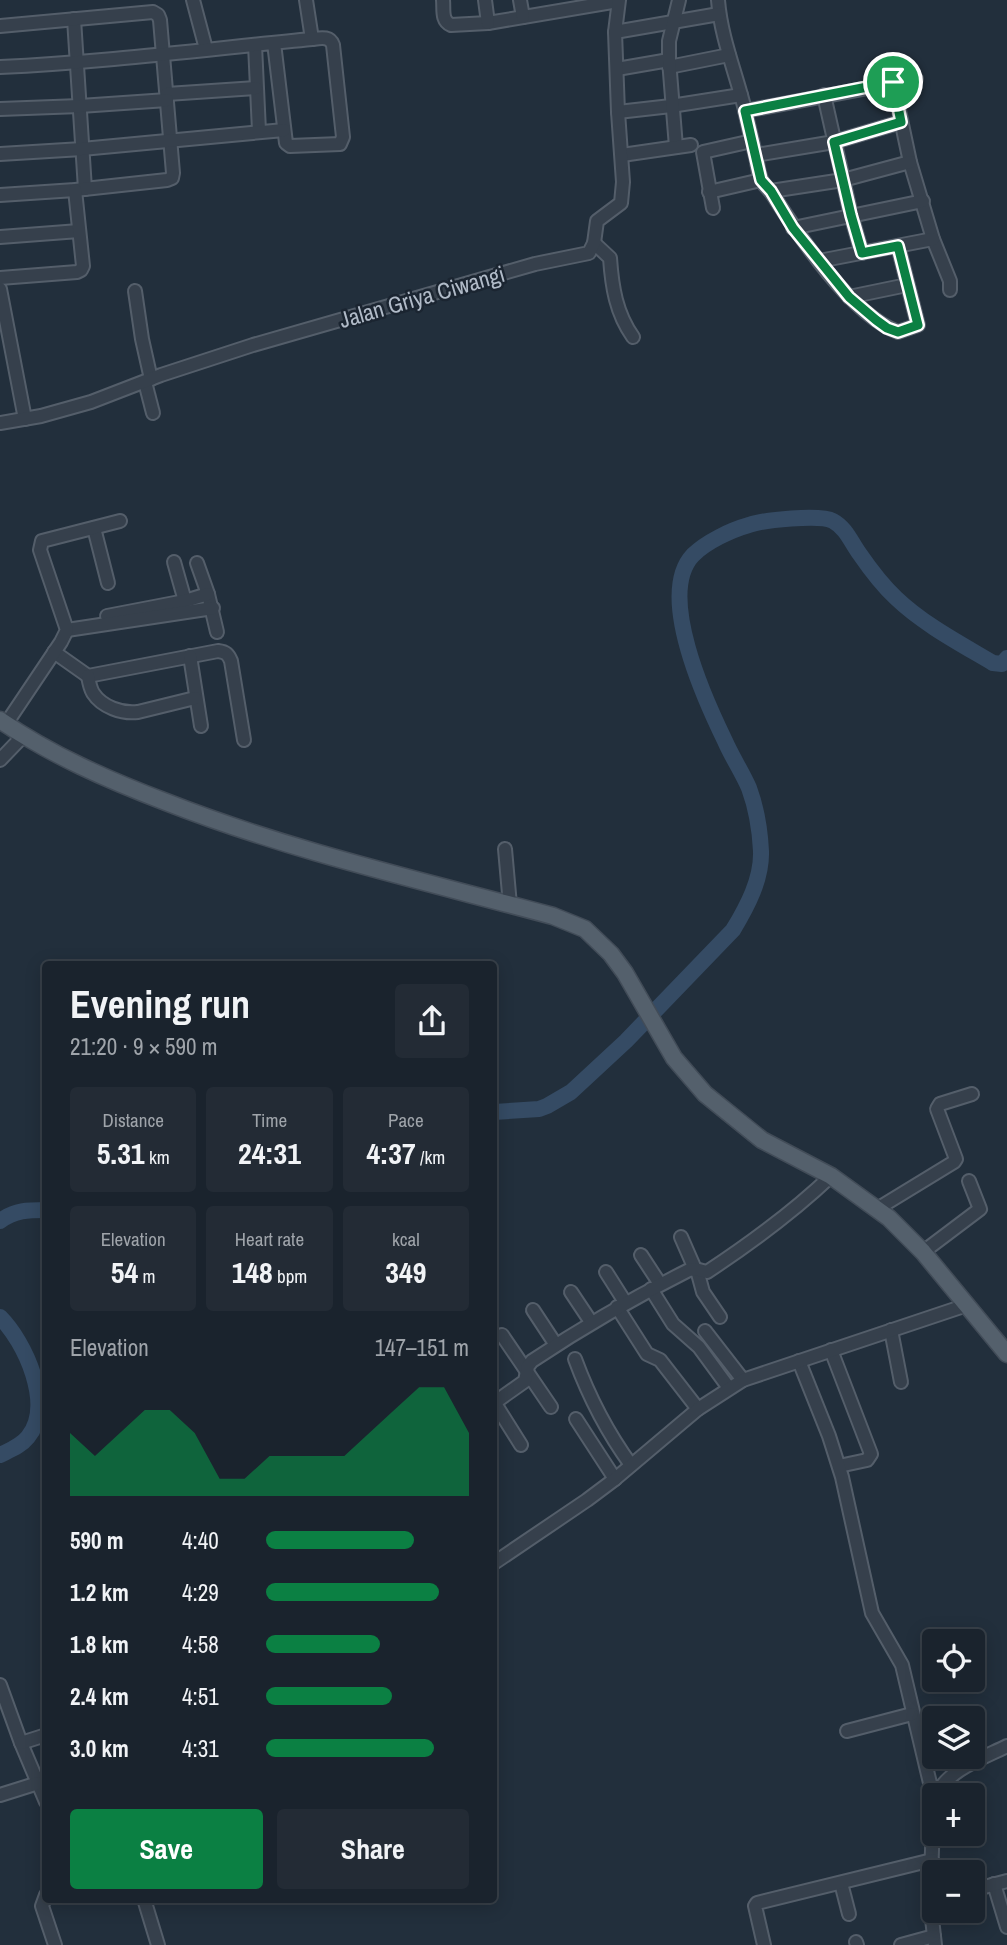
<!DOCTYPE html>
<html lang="en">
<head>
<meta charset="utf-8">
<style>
  :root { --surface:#1a232d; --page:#232b35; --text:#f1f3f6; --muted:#9fa4aa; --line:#384049; --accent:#0b8043 }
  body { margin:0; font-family:"Archivo Narrow",sans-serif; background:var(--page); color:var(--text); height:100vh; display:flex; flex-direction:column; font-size:26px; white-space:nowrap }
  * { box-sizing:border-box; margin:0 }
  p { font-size:23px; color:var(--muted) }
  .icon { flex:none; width:38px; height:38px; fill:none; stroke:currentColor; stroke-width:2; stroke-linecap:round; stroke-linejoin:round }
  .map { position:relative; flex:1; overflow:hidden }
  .panel { position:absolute; left:42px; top:961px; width:455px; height:942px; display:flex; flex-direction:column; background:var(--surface); border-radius:7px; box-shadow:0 4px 18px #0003,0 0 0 2px var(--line) }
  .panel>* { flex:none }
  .buttons { position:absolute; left:922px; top:1629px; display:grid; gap:14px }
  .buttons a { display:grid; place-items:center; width:63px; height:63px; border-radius:7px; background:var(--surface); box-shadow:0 4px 18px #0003,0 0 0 2px var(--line); font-size:35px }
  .pin { position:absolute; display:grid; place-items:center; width:60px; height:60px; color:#fff; margin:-30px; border:4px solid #fff; border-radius:50%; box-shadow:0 2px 7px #0007 }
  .round { display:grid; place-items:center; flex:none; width:74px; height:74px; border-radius:7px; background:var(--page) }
  .overview { display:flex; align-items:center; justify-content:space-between; height:119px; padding:0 28px }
  h1 { font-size:38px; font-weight:700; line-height:52px }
  .figures { display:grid; grid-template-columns:repeat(3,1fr); gap:10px; height:119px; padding:7px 28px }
  .figures div { display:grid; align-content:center; border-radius:7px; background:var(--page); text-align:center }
  .figures b { font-size:30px; font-weight:700 }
  .figures small { font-size:19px; font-weight:400 }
  .figures p { font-size:19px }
  .chart { height:196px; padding:14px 28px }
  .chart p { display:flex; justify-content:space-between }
  .chart svg { width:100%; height:126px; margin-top:7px; fill:var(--accent); opacity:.7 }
  .primary-button { display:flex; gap:14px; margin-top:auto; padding:14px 28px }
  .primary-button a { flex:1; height:80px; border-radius:7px; background:var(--accent); color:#fff; font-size:28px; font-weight:700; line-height:80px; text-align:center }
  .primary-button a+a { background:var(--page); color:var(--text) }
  ul { padding:0 28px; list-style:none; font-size:23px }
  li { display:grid; grid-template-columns:112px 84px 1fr; align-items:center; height:52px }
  li i { height:18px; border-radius:9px; background:var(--accent) }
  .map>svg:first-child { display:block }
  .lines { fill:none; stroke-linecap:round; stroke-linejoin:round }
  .river { stroke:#354b64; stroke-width:16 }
  .minor-casing { stroke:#545e6a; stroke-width:16 }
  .major-casing { stroke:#424c58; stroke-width:19 }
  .minor { stroke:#36404c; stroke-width:12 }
  .major { stroke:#54606c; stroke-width:16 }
  .route-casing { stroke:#fff; stroke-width:14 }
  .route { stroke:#0b8043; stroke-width:9 }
  .labels { text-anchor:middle; stroke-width:5; stroke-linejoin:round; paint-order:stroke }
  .street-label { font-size:23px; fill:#b1bbc8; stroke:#1b2531 }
</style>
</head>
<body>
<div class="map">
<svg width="1007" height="1945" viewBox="0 0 1007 1945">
  <rect width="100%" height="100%" fill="#222f3c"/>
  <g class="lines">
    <!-- river -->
    <g class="river">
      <path d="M494,1112L539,1109L547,1106L571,1092L626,1041L733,930C747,907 762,879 761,851C760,831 756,807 749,788C742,772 732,757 725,741C705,700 656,594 693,555C706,542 731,530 749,525C763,520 820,514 833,521C846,528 851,542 859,553C870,569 882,585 896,598C923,624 961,644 993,663L1002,664L1007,658"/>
      <path d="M0,1221C15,1210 28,1210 46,1210"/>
      <path d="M0,1317C25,1342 54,1405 28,1437C21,1446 10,1450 0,1455"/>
    </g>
    <defs>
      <g id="minor">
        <path d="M193,0L206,49"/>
        <path d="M306,0L312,39"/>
        <path d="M443,0C444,9 441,21 451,25L488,23L618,1"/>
        <path d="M485,0L488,23"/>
        <path d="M520,0L523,17"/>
        <path d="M718,0C721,38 736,73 745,110C748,125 752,141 756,157C758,165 758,175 763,183C766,187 770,190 773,195C800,237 850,314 898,332L918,325L898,246"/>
        <path d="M74,19L85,189"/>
        <path d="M0,26L153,12L158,15L160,20L173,173L172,178L167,180L75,190L0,195"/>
        <path d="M615,32L719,14"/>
        <path d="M255,45L259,131"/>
        <path d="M0,67C105,62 208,49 312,39C321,38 330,36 333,45L343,137L340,144L290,146L286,143L274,43"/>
        <path d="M669,67L729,55"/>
        <path d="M617,69L669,60"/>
        <path d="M893,82L910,162L933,239L950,281V290"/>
        <path d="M167,94L256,88"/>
        <path d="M824,95L851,215L862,253"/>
        <path d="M0,109L80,106L167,100"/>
        <path d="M745,111L916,79"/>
        <path d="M618,112L671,106L741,95"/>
        <path d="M676,147L669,60V41L679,0"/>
        <path d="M0,154L82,149L284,130"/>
        <path d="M622,155L691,145"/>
        <path d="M756,155L834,142L901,122"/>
        <path d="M771,191L843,180L910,162"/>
        <path d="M709,192L761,180"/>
        <path d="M713,208L703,152L752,141"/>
        <path d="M793,228L923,201"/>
        <path d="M0,237L79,231"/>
        <path d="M594,243L610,258C612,287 616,313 633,337"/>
        <path d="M819,261L933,239"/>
        <path d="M0,278L77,272L81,270L83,266L75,190"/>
        <path d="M0,289L25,419"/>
        <path d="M135,291L142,339L151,379"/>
        <path d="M849,297L907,285"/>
        <path d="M145,382L153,413"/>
        <path d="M0,423L41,416L91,402L161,375L253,345L535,264L589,253L594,243L597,221L621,203L623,182L618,112L615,32L619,0"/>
        <path d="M94,528L108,583"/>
        <path d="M174,562L185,601"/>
        <path d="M197,563L208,594L217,632"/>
        <path d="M107,616L185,601L208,594"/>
        <path d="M67,630L213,608"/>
        <path d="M54,652L88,676L218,651C226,652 228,654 231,661L244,740"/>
        <path d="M190,656L201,726"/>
        <path d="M88,676C89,682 90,688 93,693C102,707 122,714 138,712L195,698"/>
        <path d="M6,724L61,642L67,630L40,550L42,541L120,521"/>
        <path d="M0,760L24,735"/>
        <path d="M505,849L510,905"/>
        <path d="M877,1209L954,1162L956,1159L937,1109L940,1104L972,1094"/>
        <path d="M681,1237L695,1269"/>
        <path d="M923,1252L980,1209L969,1181"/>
        <path d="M641,1255L660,1284"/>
        <path d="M697,1270L703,1292L720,1317"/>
        <path d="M606,1272L625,1302"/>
        <path d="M651,1289L673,1324L699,1347L729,1388"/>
        <path d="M571,1292L591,1322"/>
        <path d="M617,1307L647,1354L660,1360L698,1409"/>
        <path d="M533,1310L556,1345"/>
        <path d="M891,1330L901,1382"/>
        <path d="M705,1331L743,1380"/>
        <path d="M502,1335L551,1407"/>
        <path d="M831,1350L871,1454L867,1460L839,1466"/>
        <path d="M575,1359C589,1397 607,1432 631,1465"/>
        <path d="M799,1361L829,1436L842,1477L872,1613L902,1665L934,1800"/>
        <path d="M494,1402L521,1445"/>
        <path d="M494,1403L525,1381L528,1366L532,1361C583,1327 635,1297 689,1270L695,1269L707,1272C751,1243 792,1213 831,1176"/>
        <path d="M576,1419L615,1479"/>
        <path d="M494,1563L587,1500L615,1479L698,1409L743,1380L967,1305"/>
        <path d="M0,1685L21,1743L46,1802"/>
        <path d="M847,1731L912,1714"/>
        <path d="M21,1743L46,1735"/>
        <path d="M0,1795L38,1783"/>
        <path d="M936,1796C947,1770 983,1758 1007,1746"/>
        <path d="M934,1799L930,1901L935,1945"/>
        <path d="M841,1883L849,1914"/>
        <path d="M994,1884L1007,1927"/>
        <path d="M973,1890L1007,1881"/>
        <path d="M46,1895L42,1906L55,1945"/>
        <path d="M144,1899L158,1945"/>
        <path d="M856,1942L857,1945"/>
        <path d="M764,1945L755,1906L757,1903L932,1860"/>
        <path d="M901,1945L934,1936"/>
      </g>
      <path id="major" d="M0,720C51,755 108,780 166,802C291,851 423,881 553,916L585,929L611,954L625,973L674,1058L705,1094L762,1140L831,1176L889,1218L923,1252L1007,1354"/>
    </defs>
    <!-- minor casing -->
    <use href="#minor" class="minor-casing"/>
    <!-- major casing -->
    <use href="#major" class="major-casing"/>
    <!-- minor -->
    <use href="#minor" class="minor"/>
    <!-- major -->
    <use href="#major" class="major"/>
  </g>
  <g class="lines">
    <defs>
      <path id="route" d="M893,82L901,122L834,142L851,215L862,253L898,246L918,325L898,332L887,328L876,320L849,297L793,228L771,191L761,180L745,111Z"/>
    </defs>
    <!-- route casing -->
    <use href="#route" class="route-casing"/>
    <!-- route -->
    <use href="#route" class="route"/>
  </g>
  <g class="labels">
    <!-- street labels -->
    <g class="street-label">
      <text transform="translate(422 297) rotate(-16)" y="8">Jalan Griya Ciwangi</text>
    </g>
  </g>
</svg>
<div class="buttons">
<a><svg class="icon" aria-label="locate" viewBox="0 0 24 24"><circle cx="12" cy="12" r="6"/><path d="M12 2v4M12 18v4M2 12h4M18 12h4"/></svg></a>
<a><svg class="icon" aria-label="layers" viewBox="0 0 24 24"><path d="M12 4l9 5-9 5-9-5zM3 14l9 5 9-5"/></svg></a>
<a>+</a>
<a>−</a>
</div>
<div class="pin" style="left:893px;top:82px;background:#1e9e55"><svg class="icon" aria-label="arrive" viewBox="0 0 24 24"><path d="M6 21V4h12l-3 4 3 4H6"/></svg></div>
<section class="panel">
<div class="overview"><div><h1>Evening run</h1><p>21:20 · 9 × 590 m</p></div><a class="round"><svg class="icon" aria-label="share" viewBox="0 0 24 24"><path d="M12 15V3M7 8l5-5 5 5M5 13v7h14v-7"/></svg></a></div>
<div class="figures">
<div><p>Distance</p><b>5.31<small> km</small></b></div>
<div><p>Time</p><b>24:31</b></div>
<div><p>Pace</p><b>4:37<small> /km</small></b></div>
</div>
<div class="figures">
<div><p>Elevation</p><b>54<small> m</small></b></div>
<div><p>Heart rate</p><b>148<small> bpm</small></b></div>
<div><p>kcal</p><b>349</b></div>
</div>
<div class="chart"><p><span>Elevation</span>147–151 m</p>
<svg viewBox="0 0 160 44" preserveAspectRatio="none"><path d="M0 44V22L10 30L20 22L30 14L40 14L50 22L60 38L70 38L80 30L90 30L100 30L110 30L120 22L130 14L140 6L150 6L160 22V44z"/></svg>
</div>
<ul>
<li><b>590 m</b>4:40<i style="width:73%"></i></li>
<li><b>1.2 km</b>4:29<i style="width:85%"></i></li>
<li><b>1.8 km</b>4:58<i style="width:56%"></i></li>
<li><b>2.4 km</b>4:51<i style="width:62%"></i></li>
<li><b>3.0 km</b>4:31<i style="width:83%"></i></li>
</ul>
<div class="primary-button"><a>Save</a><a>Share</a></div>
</section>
</div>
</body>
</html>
